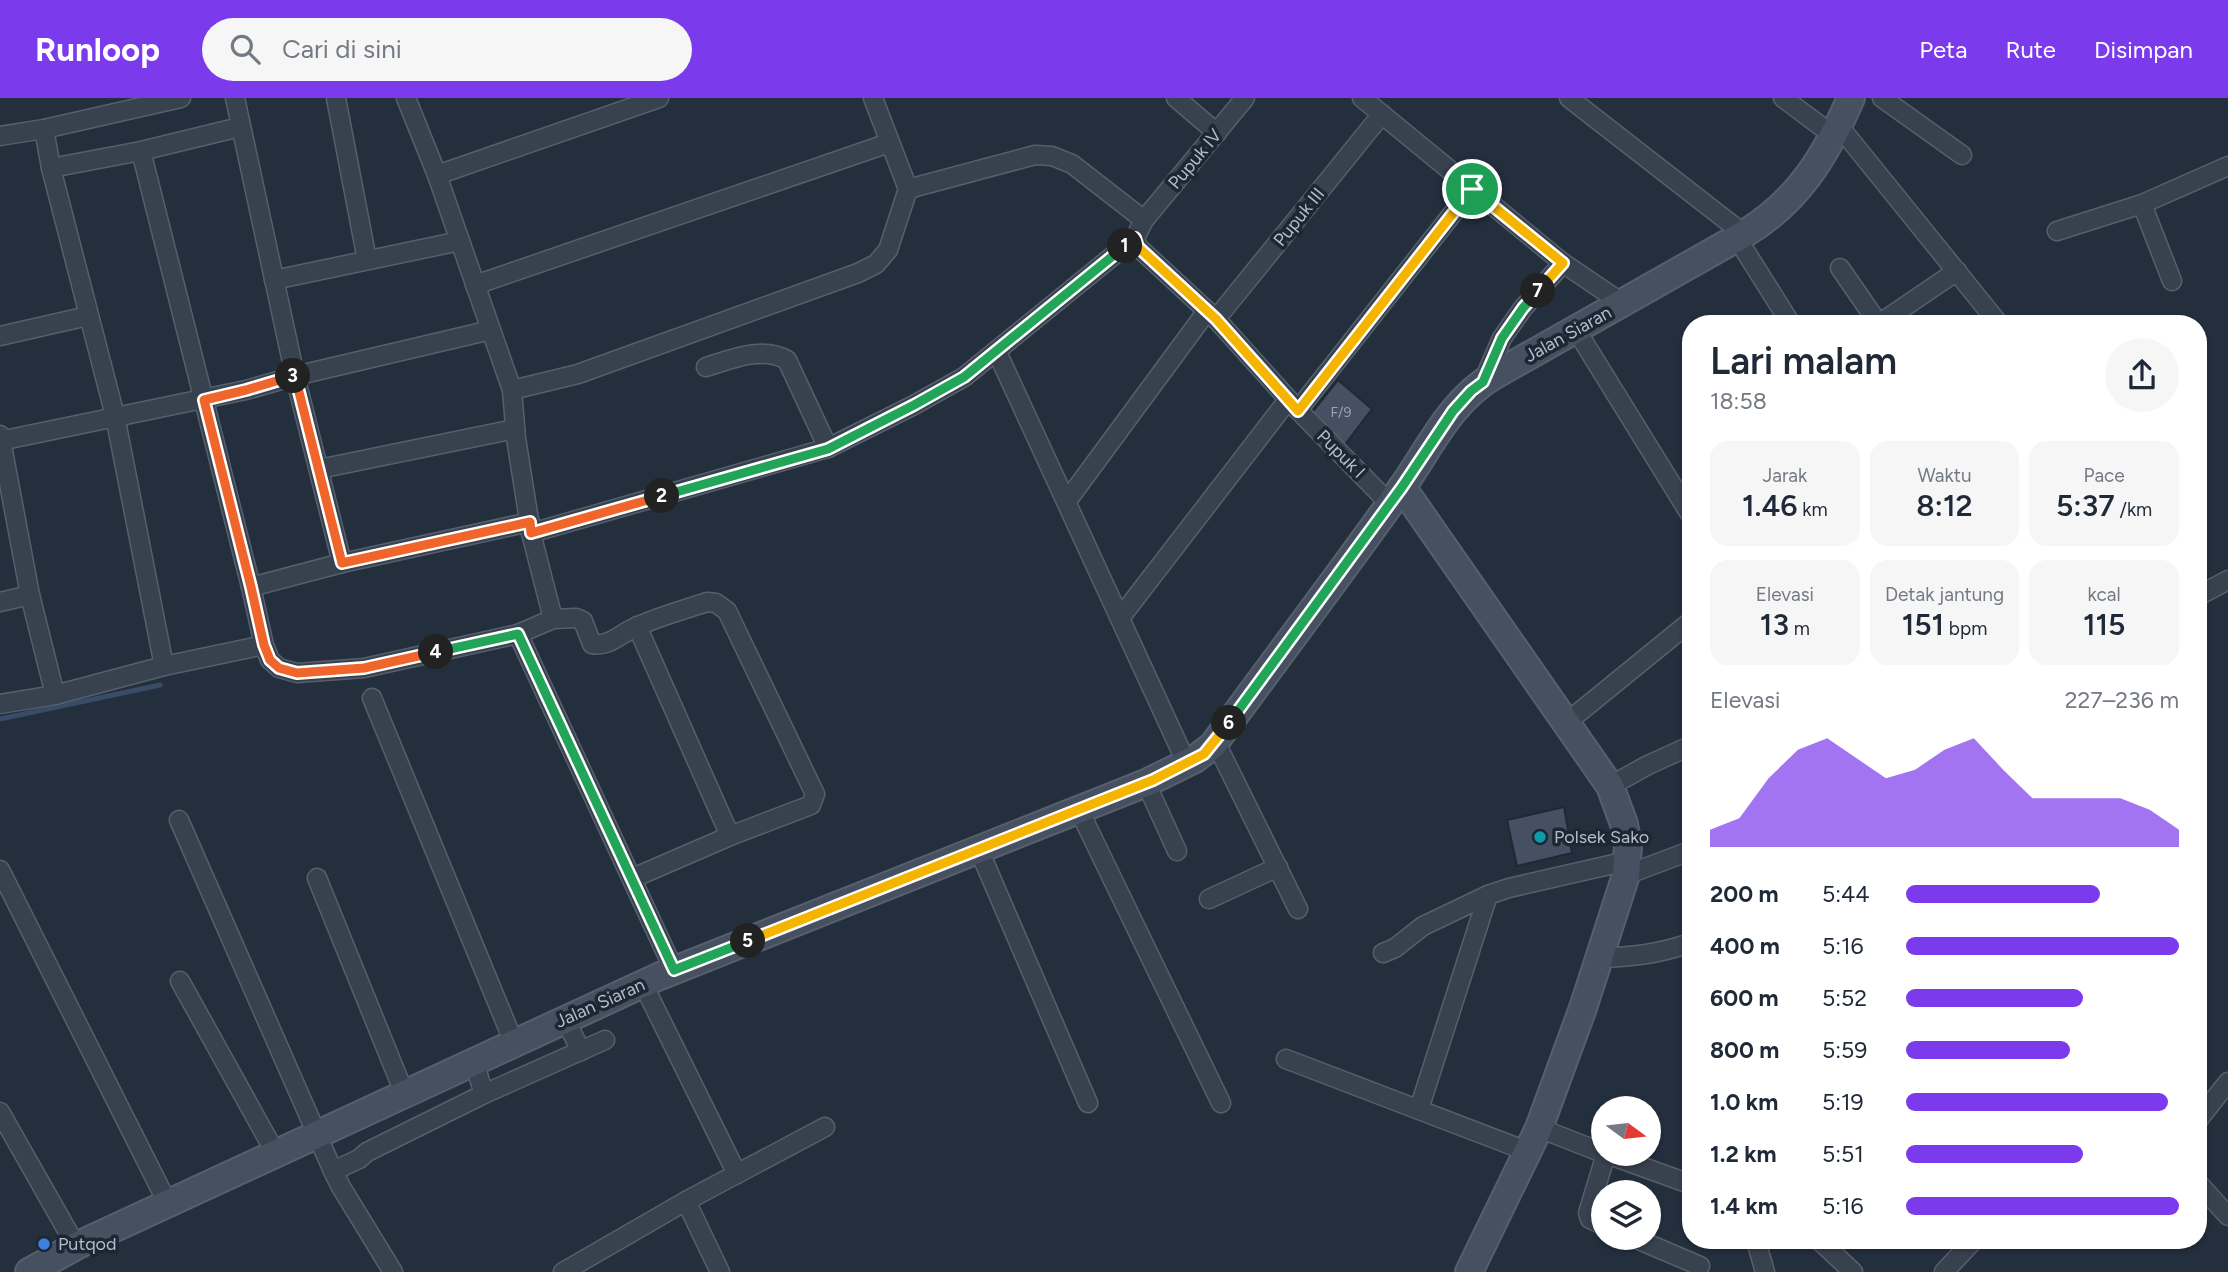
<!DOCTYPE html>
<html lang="id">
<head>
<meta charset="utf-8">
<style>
  :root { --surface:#fff; --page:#f6f6f7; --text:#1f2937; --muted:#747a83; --accent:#7c3aed }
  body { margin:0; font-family:Figtree,sans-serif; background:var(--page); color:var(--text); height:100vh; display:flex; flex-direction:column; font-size:26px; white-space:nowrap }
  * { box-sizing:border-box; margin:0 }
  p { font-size:23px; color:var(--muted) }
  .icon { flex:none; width:38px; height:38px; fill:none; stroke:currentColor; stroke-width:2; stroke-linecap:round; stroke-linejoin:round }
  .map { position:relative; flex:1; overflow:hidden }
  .side { position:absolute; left:1682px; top:217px; width:525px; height:934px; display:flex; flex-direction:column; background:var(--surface); border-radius:28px; box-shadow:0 2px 5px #0004 }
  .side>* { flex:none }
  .needle { width:46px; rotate:105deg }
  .controls { position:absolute; left:1591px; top:998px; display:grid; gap:14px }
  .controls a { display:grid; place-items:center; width:70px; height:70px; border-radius:50%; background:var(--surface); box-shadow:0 2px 5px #0004; font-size:35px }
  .pin { position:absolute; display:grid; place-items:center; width:60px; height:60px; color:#fff; margin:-30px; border:4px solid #fff; border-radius:50%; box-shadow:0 2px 7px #0007 }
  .km { position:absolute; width:35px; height:35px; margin:-18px; border-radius:50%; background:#222; color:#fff; font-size:19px; line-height:35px; text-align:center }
  .round { display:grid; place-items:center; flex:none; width:74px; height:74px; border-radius:37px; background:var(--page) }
  .overview { display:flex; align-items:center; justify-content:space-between; height:119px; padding:0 28px }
  h1 { font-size:38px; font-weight:600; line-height:52px }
  .metrics { display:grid; grid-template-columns:repeat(3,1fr); gap:10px; height:119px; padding:7px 28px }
  .metrics div { display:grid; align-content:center; border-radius:18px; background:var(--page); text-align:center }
  .metrics b { font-size:30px; font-weight:600 }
  .metrics small { font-size:19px; font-weight:400 }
  .metrics p { font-size:19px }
  .chart { height:196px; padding:14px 28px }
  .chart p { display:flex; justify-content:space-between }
  .chart svg { width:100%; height:126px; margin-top:7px; fill:var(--accent); opacity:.7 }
  ul { padding:0 28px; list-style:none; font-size:23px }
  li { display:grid; grid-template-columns:112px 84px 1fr; align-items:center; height:52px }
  li i { height:18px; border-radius:9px; background:var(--accent) }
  header { display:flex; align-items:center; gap:42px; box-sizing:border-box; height:98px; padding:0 35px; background:var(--accent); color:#fff }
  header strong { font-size:33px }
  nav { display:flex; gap:38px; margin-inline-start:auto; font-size:24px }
  .search { width:490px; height:63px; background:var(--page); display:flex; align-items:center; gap:18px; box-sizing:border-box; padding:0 24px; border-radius:38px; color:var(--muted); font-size:26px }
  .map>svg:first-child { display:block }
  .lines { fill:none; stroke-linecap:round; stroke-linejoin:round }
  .stream { stroke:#394c67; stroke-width:5 }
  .building { fill:#455162; stroke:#1f2835; stroke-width:2 }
  .street-casing { stroke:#565f6c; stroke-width:21 }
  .secondary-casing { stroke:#565f6c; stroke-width:30 }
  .street { stroke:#38414e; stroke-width:18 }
  .secondary { stroke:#465061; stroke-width:26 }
  .split-1-casing { stroke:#fff; stroke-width:14 }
  .split-2-casing { stroke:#fff; stroke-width:14 }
  .split-3-casing { stroke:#fff; stroke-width:14 }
  .split-4-casing { stroke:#fff; stroke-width:14 }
  .split-5-casing { stroke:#fff; stroke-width:14 }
  .split-6-casing { stroke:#fff; stroke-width:14 }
  .split-7-casing { stroke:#fff; stroke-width:14 }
  .split-8-casing { stroke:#fff; stroke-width:14 }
  .split-1 { stroke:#f5b400; stroke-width:9 }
  .split-2 { stroke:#22a559; stroke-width:9 }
  .split-3 { stroke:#f0652b; stroke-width:9 }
  .split-4 { stroke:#f0652b; stroke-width:9 }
  .split-5 { stroke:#22a559; stroke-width:9 }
  .split-6 { stroke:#f5b400; stroke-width:9 }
  .split-7 { stroke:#22a559; stroke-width:9 }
  .split-8 { stroke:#f5b400; stroke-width:9 }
  .culture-dot { fill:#0f9aa8; stroke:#1d2633; stroke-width:2.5 }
  .shop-dot { fill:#3f7fe0; stroke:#1d2633; stroke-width:2.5 }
  .labels { text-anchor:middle; stroke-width:7; stroke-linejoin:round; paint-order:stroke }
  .number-label { font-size:14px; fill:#98a1af }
  .street-label { font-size:18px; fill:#b4bcc9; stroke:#1d2633 }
  .poi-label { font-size:18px; fill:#b4bcc9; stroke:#1d2633; text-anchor:start }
</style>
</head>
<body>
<header>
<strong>Runloop</strong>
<div class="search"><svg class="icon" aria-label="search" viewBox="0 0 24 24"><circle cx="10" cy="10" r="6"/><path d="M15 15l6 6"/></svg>Cari di sini</div>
<nav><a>Peta</a><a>Rute</a><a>Disimpan</a></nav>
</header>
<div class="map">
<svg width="2228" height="1174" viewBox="0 0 2228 1174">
  <rect width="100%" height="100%" fill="#242f3e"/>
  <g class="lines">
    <!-- stream -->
    <path class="stream" d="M0,621L160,587"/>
  </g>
  <!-- building -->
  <g class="building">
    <path d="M1338,282L1372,311L1343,349L1311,316Z"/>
    <path d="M1564,709L1572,755L1517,768L1507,722Z"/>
  </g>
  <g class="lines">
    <defs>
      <g id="street">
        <path d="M235,0L295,278L342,465"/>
        <path d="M336,0L367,162"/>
        <path d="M1176,0L1217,35"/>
        <path d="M1245,0L1144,122L1135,140L1138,149L1216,221L1298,312L1389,405"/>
        <path d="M1362,0L1563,165L1622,205"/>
        <path d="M1569,0L1744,136"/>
        <path d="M1783,0L1834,38"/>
        <path d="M1882,0L1962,57"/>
        <path d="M1839,28L1999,226"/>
        <path d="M44,31L51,70L115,318L164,568"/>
        <path d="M0,38L44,31L181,0"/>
        <path d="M141,53L251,489L264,547L270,562L279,570L297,575L364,570L518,536L553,521L531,435L516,340L512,292L437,77L406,0"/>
        <path d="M51,70L141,53L240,29"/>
        <path d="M437,77L659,0"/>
        <path d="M908,91L1035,57L1052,58L1072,66L1144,122"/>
        <path d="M2142,106L2172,183"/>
        <path d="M2057,133L2142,106L2228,68"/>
        <path d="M1737,140L1791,226"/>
        <path d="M1840,170L1876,222L1882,224L1957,173"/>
        <path d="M274,182L460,143"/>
        <path d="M475,187L889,45"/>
        <path d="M1216,221L1382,16"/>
        <path d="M1575,230L1690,416"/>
        <path d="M0,238L88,218"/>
        <path d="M997,254L1187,666"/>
        <path d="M706,269C732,261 762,248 787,262L828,350"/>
        <path d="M1483,284L1502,240L1523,210L1563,165"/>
        <path d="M512,292L578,276L858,175L876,166L888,152L908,91L873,0"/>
        <path d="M1298,312L1472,91"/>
        <path d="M0,337L30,497L55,597"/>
        <path d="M0,343L246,292L295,278L491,232"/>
        <path d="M319,371L515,331"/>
        <path d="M1067,403L1207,213"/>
        <path d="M531,435L828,350L914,307L964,279L1135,140"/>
        <path d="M251,489L342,465L530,424"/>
        <path d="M2198,498L2228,482"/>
        <path d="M0,504L30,497"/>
        <path d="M1120,520L1288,302"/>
        <path d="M553,521L576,520L583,523L592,546C605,549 616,540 628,533C652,520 681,513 707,504L716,505L727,513L815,696L811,707L730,738L633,780"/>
        <path d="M637,528L730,738"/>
        <path d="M518,536L674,872"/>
        <path d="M372,600L514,945"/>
        <path d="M0,606L55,597L164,568L264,547"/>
        <path d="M1566,625L1690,524"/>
        <path d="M1215,643L1298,811"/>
        <path d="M1146,685L1177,753"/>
        <path d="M1610,688L1648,667L1690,648"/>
        <path d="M1079,712L1221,1005"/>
        <path d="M179,722L333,1073"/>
        <path d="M979,752L1088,1005"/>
        <path d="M0,772L168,1106"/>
        <path d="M1626,777L1690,753"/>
        <path d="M317,780L405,997"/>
        <path d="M1209,801L1278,769"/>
        <path d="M1383,855L1395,850L1423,828L1488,797"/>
        <path d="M1598,860C1631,859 1659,856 1690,845"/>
        <path d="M180,883L276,1056"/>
        <path d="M643,886L737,1076"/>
        <path d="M565,921L581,953"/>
        <path d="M1286,961L1529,1054"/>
        <path d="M484,996L605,942"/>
        <path d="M1419,1011L1488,797L1509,790L1627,763"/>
        <path d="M0,1014L76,1148"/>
        <path d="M2198,1022L2228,984"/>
        <path d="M1539,1030L1603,1055"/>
        <path d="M1604,1055L1690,1086"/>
        <path d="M2198,1085L2228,1118"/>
        <path d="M686,1103L720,1174"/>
        <path d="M1603,1127L1590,1121L1588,1115L1606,1056"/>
        <path d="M1632,1139L1700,1168"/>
        <path d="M1756,1143L1765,1174"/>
        <path d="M1820,1143L1853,1174"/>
        <path d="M393,1174L341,1089L333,1073L359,1061L367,1054L484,996L474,964"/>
        <path d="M563,1174L686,1103L825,1029"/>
        <path d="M1944,1174L1973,1143"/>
      </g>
      <g id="secondary">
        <path d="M1402,389L1610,688L1624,726L1628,748L1626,777L1583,910L1539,1030L1469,1174"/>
        <path d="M29,1174L76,1148L660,878L1146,685L1195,661L1213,647C1276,561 1341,475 1403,388C1430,349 1451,303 1493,278L1744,136C1799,103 1826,57 1851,0"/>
      </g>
    </defs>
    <!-- street casing -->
    <use href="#street" class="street-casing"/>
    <!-- secondary casing -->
    <use href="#secondary" class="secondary-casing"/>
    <!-- street -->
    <use href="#street" class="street"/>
    <!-- secondary -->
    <use href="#secondary" class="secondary"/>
  </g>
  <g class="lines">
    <defs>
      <path id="split-1" d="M1125,148L1135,140L1138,149L1216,221L1298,313L1472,91"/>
      <path id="split-2" d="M662,398L828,351L914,307L964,279L1125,148"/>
      <path id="split-3" d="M293,278H295L342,465L530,424L531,435L662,398"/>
      <path id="split-4" d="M293,278L246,292L204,302L251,489L264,547L270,562L279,570L297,575L364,570L436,554"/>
      <path id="split-5" d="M436,554L518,536L674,872L748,843"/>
      <path id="split-6" d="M748,843L1153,682L1204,656L1229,625"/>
      <path id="split-7" d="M1229,625L1402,389L1453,313L1471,293L1483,284L1502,240L1523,210L1538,193"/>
      <path id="split-8" d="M1472,91L1563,165L1538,193"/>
    </defs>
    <!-- split-1 casing -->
    <use href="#split-1" class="split-1-casing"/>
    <!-- split-2 casing -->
    <use href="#split-2" class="split-2-casing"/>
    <!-- split-3 casing -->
    <use href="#split-3" class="split-3-casing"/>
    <!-- split-4 casing -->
    <use href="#split-4" class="split-4-casing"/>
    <!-- split-5 casing -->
    <use href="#split-5" class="split-5-casing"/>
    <!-- split-6 casing -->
    <use href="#split-6" class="split-6-casing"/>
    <!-- split-7 casing -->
    <use href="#split-7" class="split-7-casing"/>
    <!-- split-8 casing -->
    <use href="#split-8" class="split-8-casing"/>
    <!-- split-1 -->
    <use href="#split-1" class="split-1"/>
    <!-- split-2 -->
    <use href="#split-2" class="split-2"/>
    <!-- split-3 -->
    <use href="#split-3" class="split-3"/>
    <!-- split-4 -->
    <use href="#split-4" class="split-4"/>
    <!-- split-5 -->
    <use href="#split-5" class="split-5"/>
    <!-- split-6 -->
    <use href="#split-6" class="split-6"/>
    <!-- split-7 -->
    <use href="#split-7" class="split-7"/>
    <!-- split-8 -->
    <use href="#split-8" class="split-8"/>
  </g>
  <!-- markers -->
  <circle class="culture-dot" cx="1540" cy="739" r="7"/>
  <circle class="shop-dot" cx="44" cy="1146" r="7"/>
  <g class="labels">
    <!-- number labels -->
    <g class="number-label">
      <text x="1341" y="319">F/9</text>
    </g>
    <!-- street labels -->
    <g class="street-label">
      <text transform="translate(1195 61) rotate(-50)" y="6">Pupuk IV</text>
      <text transform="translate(1299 119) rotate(-51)" y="6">Pupuk III</text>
      <text transform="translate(1568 236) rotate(-29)" y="6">Jalan Siaran</text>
      <text transform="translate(1341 356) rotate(45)" y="6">Pupuk I</text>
      <text transform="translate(600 905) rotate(-24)" y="6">Jalan Siaran</text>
    </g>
    <!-- poi labels -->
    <g class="poi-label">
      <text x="1554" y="745">Polsek Sako</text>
      <text x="58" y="1152">Putqod</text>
    </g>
  </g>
</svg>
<div class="controls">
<a><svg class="needle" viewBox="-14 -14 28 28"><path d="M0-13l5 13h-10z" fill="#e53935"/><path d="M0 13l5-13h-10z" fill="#747a83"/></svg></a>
<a><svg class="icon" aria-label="layers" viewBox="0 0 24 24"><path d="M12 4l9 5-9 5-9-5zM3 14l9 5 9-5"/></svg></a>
</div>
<div class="pin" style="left:1472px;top:91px;background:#1e9e55"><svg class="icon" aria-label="arrive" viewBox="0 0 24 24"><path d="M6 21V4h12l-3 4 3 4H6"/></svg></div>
<b class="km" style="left:1125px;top:148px">1</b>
<b class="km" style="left:662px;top:398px">2</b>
<b class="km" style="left:293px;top:278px">3</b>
<b class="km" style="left:436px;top:554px">4</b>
<b class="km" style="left:748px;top:843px">5</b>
<b class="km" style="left:1229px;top:625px">6</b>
<b class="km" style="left:1538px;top:193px">7</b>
<section class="side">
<div class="overview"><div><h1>Lari malam</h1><p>18:58</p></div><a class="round"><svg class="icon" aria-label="share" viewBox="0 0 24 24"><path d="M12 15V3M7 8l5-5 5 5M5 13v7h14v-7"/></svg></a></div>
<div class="metrics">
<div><p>Jarak</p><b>1.46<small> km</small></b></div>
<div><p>Waktu</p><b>8:12</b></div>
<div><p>Pace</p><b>5:37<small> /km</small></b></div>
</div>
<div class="metrics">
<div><p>Elevasi</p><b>13<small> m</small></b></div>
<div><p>Detak jantung</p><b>151<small> bpm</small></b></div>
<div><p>kcal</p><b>115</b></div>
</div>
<div class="chart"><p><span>Elevasi</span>227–236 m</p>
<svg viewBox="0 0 160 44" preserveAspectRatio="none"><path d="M0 44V38L10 34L20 20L30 10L40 6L50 13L60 20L70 17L80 10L90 6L100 17L110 27L120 27L130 27L140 27L150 31L160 38V44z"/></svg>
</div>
<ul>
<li><b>200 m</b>5:44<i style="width:71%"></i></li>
<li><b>400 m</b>5:16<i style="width:100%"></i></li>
<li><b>600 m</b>5:52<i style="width:65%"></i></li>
<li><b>800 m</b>5:59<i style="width:60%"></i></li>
<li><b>1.0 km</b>5:19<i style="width:96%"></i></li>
<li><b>1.2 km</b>5:51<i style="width:65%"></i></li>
<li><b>1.4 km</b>5:16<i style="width:100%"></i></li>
</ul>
</section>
</div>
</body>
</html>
